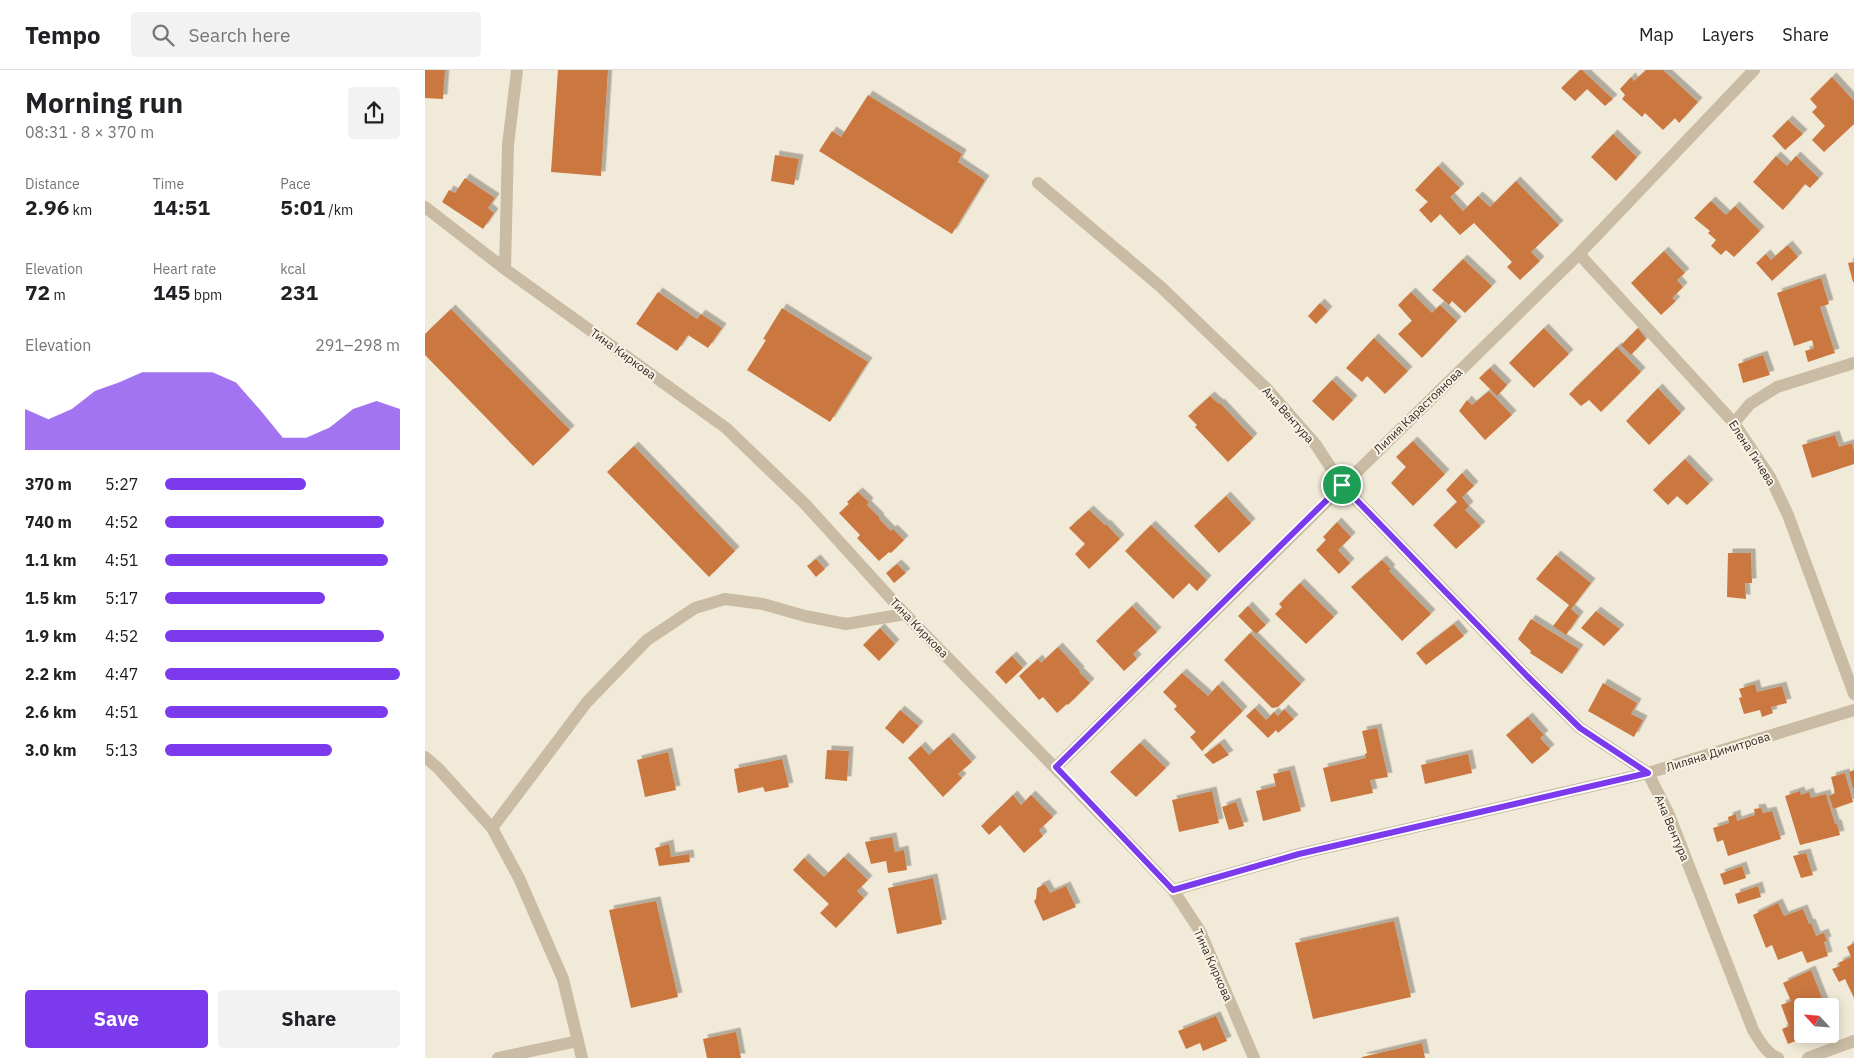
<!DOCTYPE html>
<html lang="en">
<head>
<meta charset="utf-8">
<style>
  :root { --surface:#fff; --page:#f2f2f2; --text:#202124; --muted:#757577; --line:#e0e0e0; --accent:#7c3aed }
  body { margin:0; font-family:"IBM Plex Sans",sans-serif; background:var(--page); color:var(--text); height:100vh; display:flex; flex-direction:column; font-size:19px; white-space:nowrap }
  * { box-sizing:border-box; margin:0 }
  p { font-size:16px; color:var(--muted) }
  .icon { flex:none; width:28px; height:28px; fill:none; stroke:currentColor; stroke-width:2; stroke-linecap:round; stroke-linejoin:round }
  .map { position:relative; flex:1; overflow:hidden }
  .details { display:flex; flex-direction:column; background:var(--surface); width:425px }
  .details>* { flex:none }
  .needle { width:32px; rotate:296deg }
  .buttons { position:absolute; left:1369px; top:928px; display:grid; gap:10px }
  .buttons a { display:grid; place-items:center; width:45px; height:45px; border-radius:5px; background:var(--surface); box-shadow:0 2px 12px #0003; font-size:25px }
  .pin { position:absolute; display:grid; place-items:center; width:42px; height:42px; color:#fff; margin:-21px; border:2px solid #fff; border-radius:50%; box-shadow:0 1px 5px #0007 }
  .round { display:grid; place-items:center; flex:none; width:52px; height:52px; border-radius:5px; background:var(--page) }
  .overview { display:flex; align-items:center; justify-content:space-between; height:85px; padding:0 25px }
  h1 { font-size:28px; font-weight:700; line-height:38px }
  .metrics { display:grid; grid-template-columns:repeat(3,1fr); gap:8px; height:85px; padding:5px 25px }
  .metrics div { display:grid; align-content:center }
  .metrics b { font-size:21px; font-weight:700 }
  .metrics small { font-size:14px; font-weight:400 }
  .metrics p { font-size:14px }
  .chart { height:140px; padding:10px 25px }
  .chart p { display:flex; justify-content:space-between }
  .chart svg { width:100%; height:90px; margin-top:5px; fill:var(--accent); opacity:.7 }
  .button { display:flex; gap:10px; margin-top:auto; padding:10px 25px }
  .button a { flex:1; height:58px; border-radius:5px; background:var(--accent); color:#fff; font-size:20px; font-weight:700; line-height:58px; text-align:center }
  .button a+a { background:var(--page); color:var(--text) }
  ul { padding:0 25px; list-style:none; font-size:16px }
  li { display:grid; grid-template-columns:80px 60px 1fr; align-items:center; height:38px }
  li i { height:12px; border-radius:6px; background:var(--accent) }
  header { display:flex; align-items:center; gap:30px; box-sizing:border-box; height:70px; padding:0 25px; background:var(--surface); border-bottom:1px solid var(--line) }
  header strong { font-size:24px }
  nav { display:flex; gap:28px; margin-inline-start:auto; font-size:18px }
  .search { width:350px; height:45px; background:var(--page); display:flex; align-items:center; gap:12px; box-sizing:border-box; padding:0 18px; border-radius:5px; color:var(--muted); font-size:19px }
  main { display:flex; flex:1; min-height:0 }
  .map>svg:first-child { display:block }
  .building { fill:#ca773f; filter:url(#shadow) }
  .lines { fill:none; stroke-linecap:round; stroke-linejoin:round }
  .service { stroke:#cabca4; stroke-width:12 }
  .minor { stroke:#cabca4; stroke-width:12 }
  .route-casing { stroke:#fff; stroke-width:10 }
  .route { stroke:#7c3aed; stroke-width:6 }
  .labels { text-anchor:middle; stroke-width:4; stroke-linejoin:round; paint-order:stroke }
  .street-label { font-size:12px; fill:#352d26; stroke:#faf3e5 }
</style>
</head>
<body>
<header>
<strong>Tempo</strong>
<div class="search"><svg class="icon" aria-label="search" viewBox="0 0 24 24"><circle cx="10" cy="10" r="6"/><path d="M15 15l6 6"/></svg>Search here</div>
<nav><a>Map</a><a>Layers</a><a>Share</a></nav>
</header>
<main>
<section class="details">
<div class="overview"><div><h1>Morning run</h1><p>08:31 · 8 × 370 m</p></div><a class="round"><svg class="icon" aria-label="share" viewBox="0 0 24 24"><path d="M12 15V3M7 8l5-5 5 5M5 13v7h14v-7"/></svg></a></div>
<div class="metrics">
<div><p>Distance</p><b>2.96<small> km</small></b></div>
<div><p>Time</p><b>14:51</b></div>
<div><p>Pace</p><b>5:01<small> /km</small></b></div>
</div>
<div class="metrics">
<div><p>Elevation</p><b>72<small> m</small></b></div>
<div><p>Heart rate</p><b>145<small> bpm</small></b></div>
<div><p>kcal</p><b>231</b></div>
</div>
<div class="chart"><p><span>Elevation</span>291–298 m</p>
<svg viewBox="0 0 160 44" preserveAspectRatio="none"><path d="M0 44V24L10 29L20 24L30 15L40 11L50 6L60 6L70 6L80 6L90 11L100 24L110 38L120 38L130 33L140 24L150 20L160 24V44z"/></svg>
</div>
<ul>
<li><b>370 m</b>5:27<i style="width:60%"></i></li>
<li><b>740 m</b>4:52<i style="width:93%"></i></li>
<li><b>1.1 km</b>4:51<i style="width:95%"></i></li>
<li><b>1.5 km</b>5:17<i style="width:68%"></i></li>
<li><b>1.9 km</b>4:52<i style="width:93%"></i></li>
<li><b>2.2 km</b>4:47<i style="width:100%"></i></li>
<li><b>2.6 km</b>4:51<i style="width:95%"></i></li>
<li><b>3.0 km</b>5:13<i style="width:71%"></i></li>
</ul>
<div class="button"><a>Save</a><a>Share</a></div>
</section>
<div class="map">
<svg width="1429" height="988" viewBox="0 0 1429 988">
  <defs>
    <filter id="shadow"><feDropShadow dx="4.5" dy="-4.5" stdDeviation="0" flood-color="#0004"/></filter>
  </defs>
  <rect width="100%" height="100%" fill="#f2ead8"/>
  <!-- building -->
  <g class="building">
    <path d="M0,0H20L18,29L0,28Z"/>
    <path d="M133,0H183L176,106L126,102Z"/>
    <path d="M1155,0H1157L1188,29L1180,36L1162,19L1150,31L1136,18Z"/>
    <path d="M1221,0H1238L1273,32L1254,53L1250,48L1238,60L1220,43L1217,47L1197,29L1200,25L1195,19L1206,7L1209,11Z"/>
    <path d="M1407,7L1429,31V54L1399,82L1387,70L1400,56L1387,42L1392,37L1385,29Z"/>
    <path d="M443,25L537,84L533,92L560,110L527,164L394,81L407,61L416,67Z"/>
    <path d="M1363,50L1378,64L1360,80L1347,66Z"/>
    <path d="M1188,64L1212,87L1191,111L1166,87Z"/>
    <path d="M350,85L374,89L369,115L346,111Z"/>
    <path d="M1351,86L1362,96L1371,86L1394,108L1385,118L1380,114L1358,140L1328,112Z"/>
    <path d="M1013,96L1035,118L1025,127L1038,141L1053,126L1065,137L1091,111L1134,155L1106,182L1115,191L1095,210L1082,197L1087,192L1049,153L1035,165L1015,144L1006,153L994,140L1003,132L990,120Z"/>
    <path d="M40,108L70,128L63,138L69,143L58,159L17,132L24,120L30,123Z"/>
    <path d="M1286,131L1301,145L1310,136L1335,161L1309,187L1301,180L1296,185L1286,176L1291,170L1283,163L1285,161L1269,148Z"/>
    <path d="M1363,175L1373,187L1347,211L1331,193L1341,184L1346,190Z"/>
    <path d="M1239,181L1260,203L1252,210L1258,217L1247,228L1251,231L1236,245L1206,213Z"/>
    <path d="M1038,189L1067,216L1040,243L1027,231L1024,235L1007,220Z"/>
    <path d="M1429,192V212H1428L1423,193Z"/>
    <path d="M1396,208L1404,234L1395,237L1410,283L1383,292L1380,281L1389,278L1387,270L1369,276L1352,223Z"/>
    <path d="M233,222L272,249L276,244L297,258L283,278L263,265L252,281L211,254Z"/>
    <path d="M986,222L1007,243L1015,235L1032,251L997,288L973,264L987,251L973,235Z"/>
    <path d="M895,233L903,241L891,254L883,246Z"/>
    <path d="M357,238L443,292L405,352L322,300L341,270L338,269Z"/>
    <path d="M26,239L145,360L108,396L0,285V264Z"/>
    <path d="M1119,258L1144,284L1109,318L1084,293Z"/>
    <path d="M1213,258L1221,269L1206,285L1196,275Z"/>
    <path d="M949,268L983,301L960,324L942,306L937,312L921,298Z"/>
    <path d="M1192,277L1216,302L1176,342L1164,330L1156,336L1144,324Z"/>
    <path d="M1338,285L1345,305L1318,313L1313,294Z"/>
    <path d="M1065,298L1082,315L1072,326L1054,308Z"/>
    <path d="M907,310L928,330L908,351L887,331Z"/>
    <path d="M1233,318L1256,343L1224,375L1201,351Z"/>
    <path d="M1064,321L1087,345L1060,370L1034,341L1042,330L1047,335Z"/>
    <path d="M785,326L794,334L795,333L828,368L803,392L770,357L772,355L763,346Z"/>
    <path d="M1410,365L1414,377L1427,373L1429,381V394L1387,408L1377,375Z"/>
    <path d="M988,371L1020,404L988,436L966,413L981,397L971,387Z"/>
    <path d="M209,376L310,481L284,507L182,402Z"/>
    <path d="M1260,389L1284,414L1262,435L1252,426L1243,435L1228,420Z"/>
    <path d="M1037,403L1049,416L1037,427L1044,436L1040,440L1056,456L1031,479L1008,455L1032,432L1021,420Z"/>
    <path d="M433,422L444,432L442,435L455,448L454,449L466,461L468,459L479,470L466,483L464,482L454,491L432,468L435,465L414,443L424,434L422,432Z"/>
    <path d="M801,426L826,453L794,483L769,456Z"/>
    <path d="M664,440L680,455L681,454L695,469L664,499L650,484L660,474L644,458Z"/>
    <path d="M912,452L926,467L913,480L925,493L914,504L891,480L901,470L898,467Z"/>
    <path d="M726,455L782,510L772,521L764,513L748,529L700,481Z"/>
    <path d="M1303,483H1326L1327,513H1320L1321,529L1302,527Z"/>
    <path d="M1131,485L1166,513L1146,539L1154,546L1141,565L1128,556L1144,535L1111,509Z"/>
    <path d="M391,489L400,499L391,507L382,496Z"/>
    <path d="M957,490L966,499L964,501L1006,544L977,571L926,517Z"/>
    <path d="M472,494L481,503L469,513L461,503Z"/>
    <path d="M875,513L909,547L881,574L850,544L857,537L854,534Z"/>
    <path d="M707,536L732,562L708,584L712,589L699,601L671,571Z"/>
    <path d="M823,536L841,555L831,564L813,546Z"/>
    <path d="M1171,541L1195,559L1179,576L1156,558Z"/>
    <path d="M1106,549L1154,579L1137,604L1105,583L1106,581L1093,569Z"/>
    <path d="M1029,554L1039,566L1001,595L991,583Z"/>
    <path d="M455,558L470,574L454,591L438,575Z"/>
    <path d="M825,563L876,614L853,637L847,638L799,590Z"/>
    <path d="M633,577L655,601L654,602L665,613L643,635L642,634L632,643L618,627L614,630L594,606L613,589L616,593Z"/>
    <path d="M587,586L598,598L581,614L570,602Z"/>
    <path d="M757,603L783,626L793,615L818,641L777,681L765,667L771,662L749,639L752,636L738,622Z"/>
    <path d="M1178,613L1212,633L1206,644L1218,650L1209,667L1163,641Z"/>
    <path d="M1330,614L1332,622L1357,616L1362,633L1346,637L1348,643L1337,647L1335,640L1319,644L1314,628L1317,627L1314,619Z"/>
    <path d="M830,638L841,650L849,642L853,646L859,639L869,649L853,663L851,660L843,668L821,646Z"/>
    <path d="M475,640L494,656L478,674L460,658Z"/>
    <path d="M1103,647L1119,665L1115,668L1125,679L1107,694L1081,665Z"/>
    <path d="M952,658L963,707L945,710L948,723L906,732L898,698L941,688L940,684L942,683L937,661Z"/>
    <path d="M524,667L547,692L533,704L537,708L518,727L483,688L496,676L504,685Z"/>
    <path d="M715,673L741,698L711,727L685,702Z"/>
    <path d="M795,673L804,685L788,694L779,685Z"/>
    <path d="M402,680L424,681L422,711L400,709Z"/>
    <path d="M243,682L251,720L220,727L212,690Z"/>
    <path d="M1043,684L1047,703L1000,714L996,695Z"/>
    <path d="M357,689L364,717L340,722L338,717L313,723L309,699Z"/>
    <path d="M865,700L876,741L838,751L831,721L851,716L848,704Z"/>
    <path d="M1429,700V718L1428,719L1424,702Z"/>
    <path d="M1420,703L1428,732L1408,739L1404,726L1410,723L1406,707Z"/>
    <path d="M787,721L794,753L754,762L747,730Z"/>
    <path d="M1375,721L1376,725L1384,722L1386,728L1401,724L1410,754H1412L1415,765L1375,775L1360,726Z"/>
    <path d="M588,725L596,735L606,725L628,747L614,760L618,766L599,783L575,755L564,765L556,756Z"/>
    <path d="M811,732L819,756L804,760L797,737Z"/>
    <path d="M1336,738L1338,743L1347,741L1356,769L1303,786L1298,770L1292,772L1288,758L1304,753L1303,747L1311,744L1312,751L1330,745L1329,739Z"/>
    <path d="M467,767L470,782L479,780L482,800L463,803L461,791L446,794L440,772Z"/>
    <path d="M244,774L246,787L264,784L265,792L234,796L230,778Z"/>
    <path d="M1381,783L1388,805L1376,808L1368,786Z"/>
    <path d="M419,787L443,810L432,821L439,828L411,858L395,843L404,834L368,800L379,788L399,807Z"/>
    <path d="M1317,796L1321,808L1299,815L1295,804Z"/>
    <path d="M508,808L517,854L472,864L463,818Z"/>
    <path d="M620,814L625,823L641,816L651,837L618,851L609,831L611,829L612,818Z"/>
    <path d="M1333,816L1336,827L1313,834L1310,824Z"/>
    <path d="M231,831L253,927L206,938L184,840Z"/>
    <path d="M1353,833L1359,846L1378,839L1384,854L1386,853L1391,866L1399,863L1402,871L1399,872L1403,886L1382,893L1377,881L1353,890L1347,875L1341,878L1328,845Z"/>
    <path d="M969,851L986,927L888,949L870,873Z"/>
    <path d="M1429,873V928L1420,909L1414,912L1407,899L1415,896L1413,893L1426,887L1422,877Z"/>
    <path d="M1386,900L1399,933L1391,936H1378V943L1373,945L1375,951L1378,950V964H1388L1363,974L1357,959L1364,956L1356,935L1366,931L1358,913Z"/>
    <path d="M791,946L802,971L778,981L775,973L761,979L753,961Z"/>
    <path d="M311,962L316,988H282L278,969Z"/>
    <path d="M997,973L1000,988H937V987Z"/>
  </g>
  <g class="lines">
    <!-- service -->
    <g class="service">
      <path d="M0,137L80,199"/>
      <path d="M80,199L83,75L92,0"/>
      <path d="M67,758L162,632L222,570L270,538L300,529L338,534L380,546L421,554L480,544"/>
    </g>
    <!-- minor -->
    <g class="minor">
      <path d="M613,113L736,217L841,318L891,375L917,415L1102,606L1155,658L1223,703L1244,745L1328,960C1334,970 1341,983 1353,988"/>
      <path d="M1154,184L1309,353L1345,407L1363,445L1429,624"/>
      <path d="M80,199L301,358L380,434L480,544L714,784L748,820L775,861L829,988"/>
      <path d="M1309,353L1325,334L1352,317L1429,293"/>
      <path d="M0,687L13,698L67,758L94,808L138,909L157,988"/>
      <path d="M631,697L1154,184L1329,0"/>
      <path d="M748,820L874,784L1223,703L1429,640"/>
      <path d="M73,988L153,971"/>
      <path d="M1383,988L1429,971"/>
    </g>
  </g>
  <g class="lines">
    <defs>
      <path id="route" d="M917,415L1102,606L1155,658L1223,703L874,784L748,820L631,697Z"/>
    </defs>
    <!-- route casing -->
    <use href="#route" class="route-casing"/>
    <!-- route -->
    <use href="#route" class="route"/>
  </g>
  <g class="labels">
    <!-- street labels -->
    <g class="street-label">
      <text transform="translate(198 284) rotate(36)" y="4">Тина Киркова</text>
      <text transform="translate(993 341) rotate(-44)" y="4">Лилия Карастоянова</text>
      <text transform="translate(863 345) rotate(48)" y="4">Ана Вентура</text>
      <text transform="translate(1327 383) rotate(57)" y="4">Елена Гичева</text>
      <text transform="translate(494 558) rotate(46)" y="4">Тина Киркова</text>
      <text transform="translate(1293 682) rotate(-17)" y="4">Лиляна Димитрова</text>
      <text transform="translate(1247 758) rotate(67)" y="4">Ана Вентура</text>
      <text transform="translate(788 895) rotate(66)" y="4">Тина Киркова</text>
    </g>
  </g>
</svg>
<div class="buttons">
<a><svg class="needle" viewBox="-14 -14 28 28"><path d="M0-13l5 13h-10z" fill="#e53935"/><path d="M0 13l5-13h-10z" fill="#757577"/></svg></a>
</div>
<div class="pin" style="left:917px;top:415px;background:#1e9e55"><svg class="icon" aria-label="arrive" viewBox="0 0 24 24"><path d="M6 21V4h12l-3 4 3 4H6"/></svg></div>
</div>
</main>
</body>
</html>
